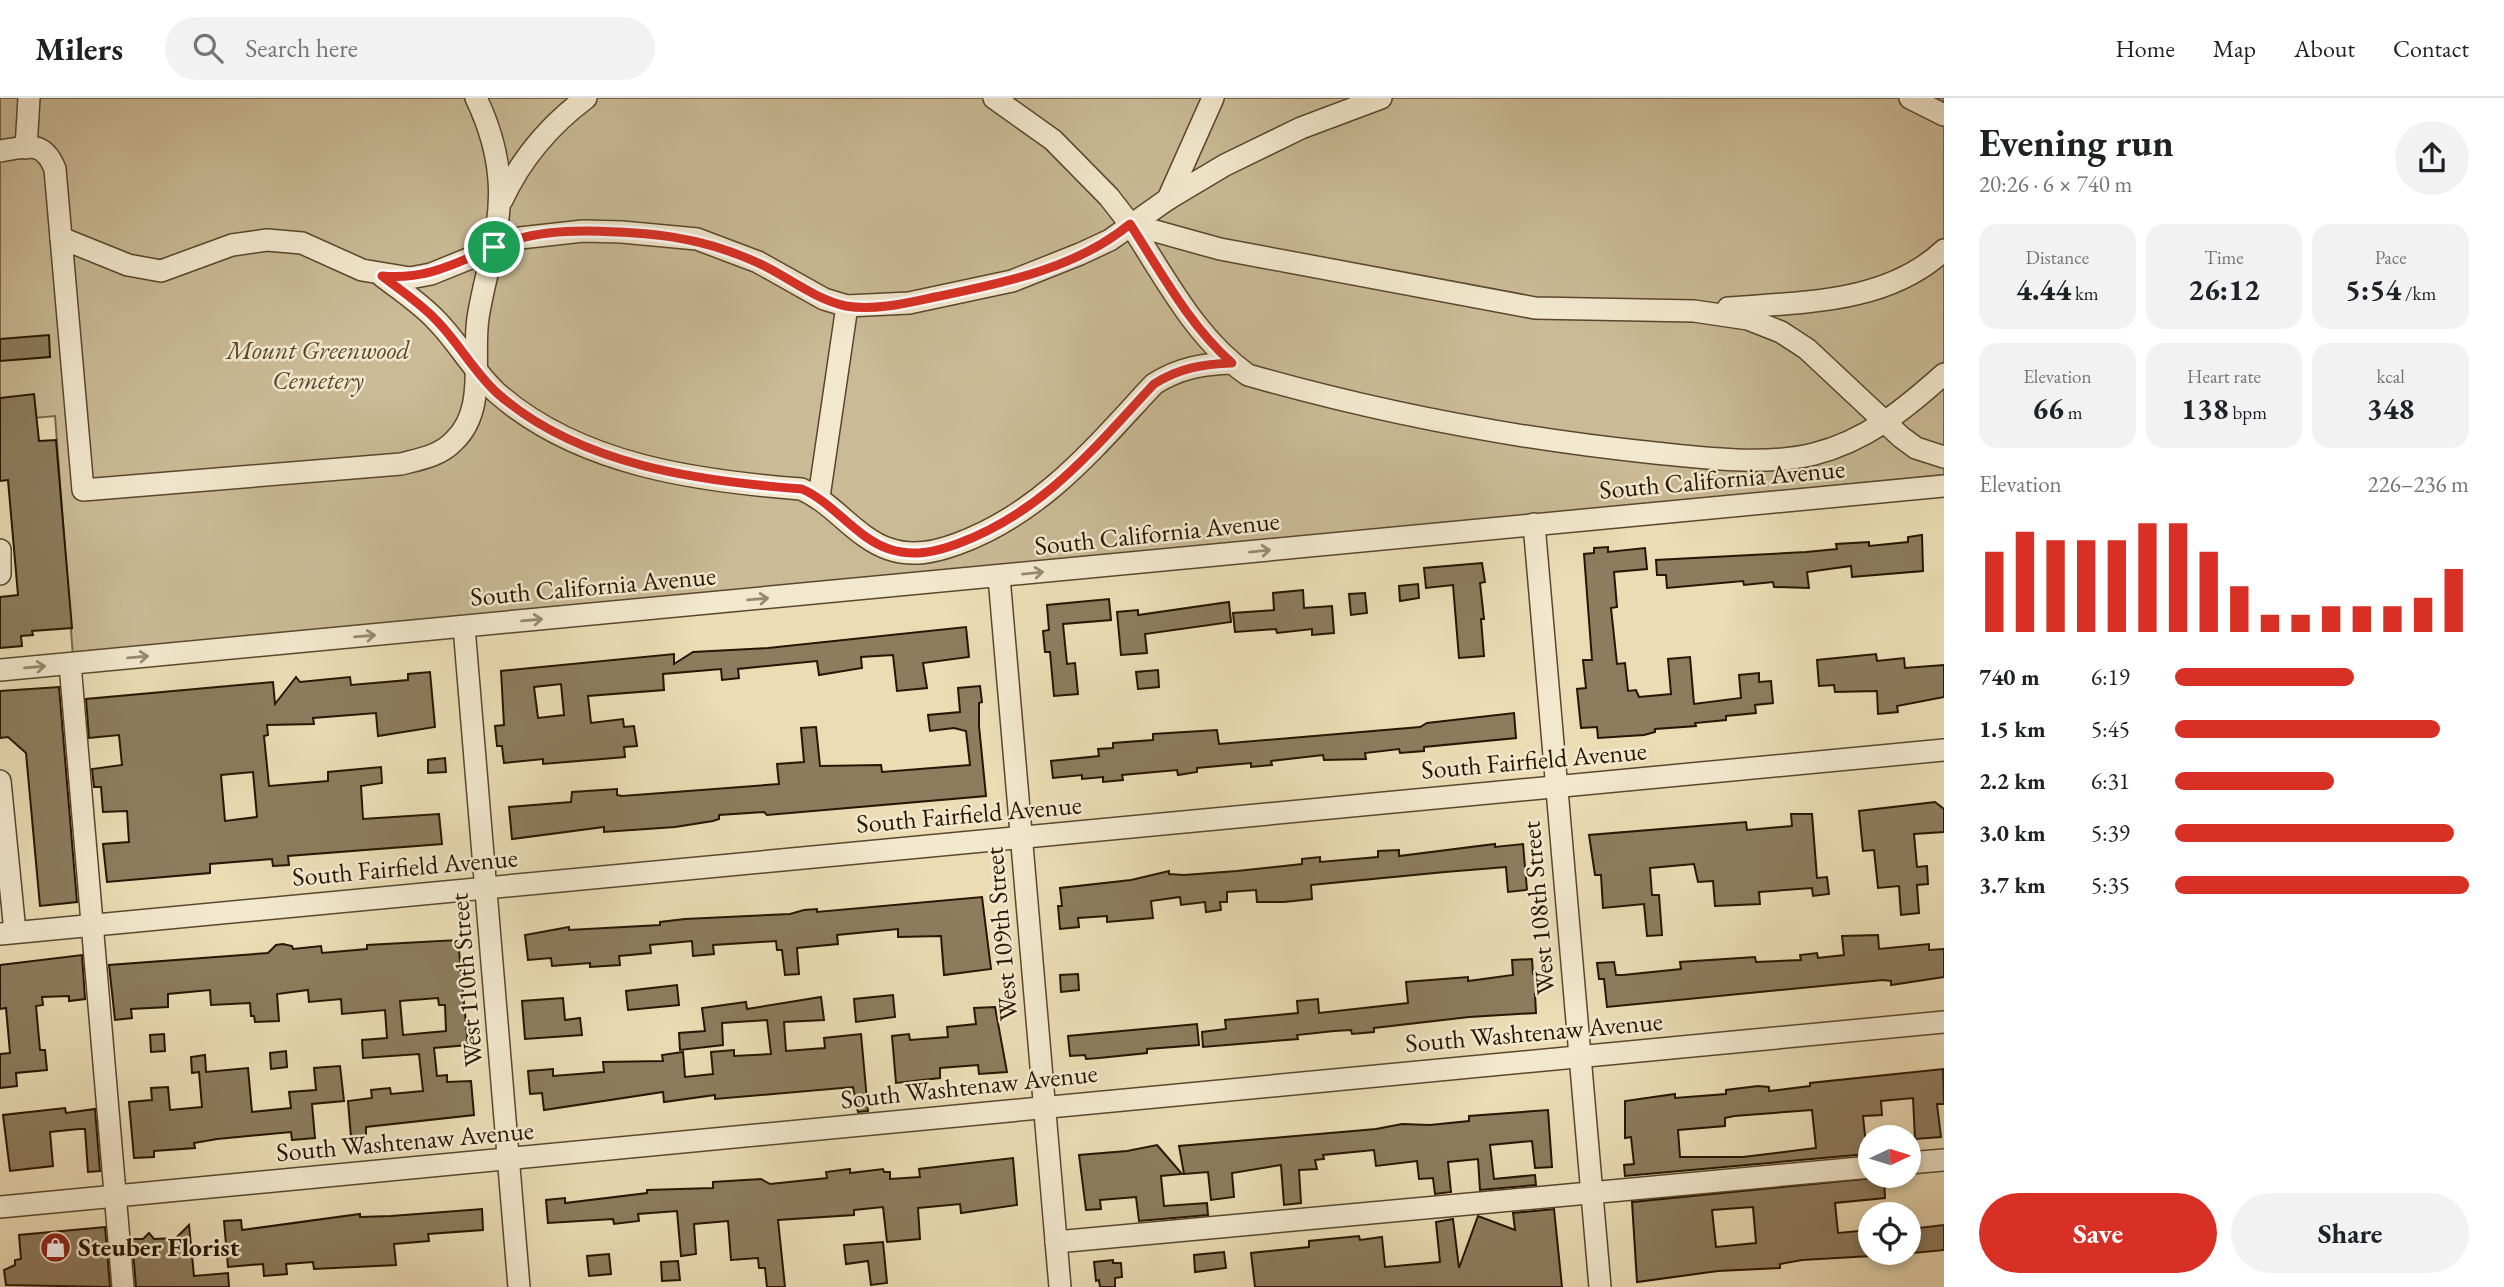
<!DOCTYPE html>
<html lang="en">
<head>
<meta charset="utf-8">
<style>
  :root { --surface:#fff; --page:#f2f2f2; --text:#202124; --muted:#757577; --line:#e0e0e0; --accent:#d93025 }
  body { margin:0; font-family:"EB Garamond",serif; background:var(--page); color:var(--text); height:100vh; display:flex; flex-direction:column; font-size:26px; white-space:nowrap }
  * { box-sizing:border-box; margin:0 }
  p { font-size:23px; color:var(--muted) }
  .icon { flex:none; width:38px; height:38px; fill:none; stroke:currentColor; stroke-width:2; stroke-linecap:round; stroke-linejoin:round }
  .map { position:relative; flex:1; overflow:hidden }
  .sheet { display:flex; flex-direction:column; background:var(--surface); width:560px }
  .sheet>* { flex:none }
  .needle { width:46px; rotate:86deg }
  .tools { position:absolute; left:1858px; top:1027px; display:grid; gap:14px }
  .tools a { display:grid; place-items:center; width:63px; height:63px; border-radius:50%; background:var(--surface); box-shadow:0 4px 10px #0003; font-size:35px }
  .pin { position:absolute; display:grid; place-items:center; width:60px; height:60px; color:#fff; margin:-30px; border:4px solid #fff; border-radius:50%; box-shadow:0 2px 7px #0007 }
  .round { display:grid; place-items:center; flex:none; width:74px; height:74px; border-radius:37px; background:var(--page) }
  .headline { display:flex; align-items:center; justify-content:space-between; height:119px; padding:0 35px }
  h1 { font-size:38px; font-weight:700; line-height:52px }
  .stats { display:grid; grid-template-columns:repeat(3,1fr); gap:10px; height:119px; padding:7px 35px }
  .stats div { display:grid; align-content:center; border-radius:18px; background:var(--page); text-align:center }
  .stats b { font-size:30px; font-weight:700 }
  .stats small { font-size:19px; font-weight:400 }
  .stats p { font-size:19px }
  .chart { height:196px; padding:14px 35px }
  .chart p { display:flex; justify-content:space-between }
  .chart svg { width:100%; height:126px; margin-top:7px; stroke:var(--accent); stroke-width:6 }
  .action { display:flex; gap:14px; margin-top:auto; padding:14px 35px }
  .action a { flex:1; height:80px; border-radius:42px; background:var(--accent); color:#fff; font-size:28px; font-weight:700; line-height:80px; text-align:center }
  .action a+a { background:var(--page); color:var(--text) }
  ul { padding:0 35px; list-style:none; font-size:23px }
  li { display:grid; grid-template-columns:112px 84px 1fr; align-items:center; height:52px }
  li i { height:18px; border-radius:9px; background:var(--accent) }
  header { display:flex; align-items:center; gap:42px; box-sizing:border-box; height:98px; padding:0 35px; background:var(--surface); border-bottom:2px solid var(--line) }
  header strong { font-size:33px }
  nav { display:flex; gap:38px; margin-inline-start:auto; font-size:24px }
  .search { width:490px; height:63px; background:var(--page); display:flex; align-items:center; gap:18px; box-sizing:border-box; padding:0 24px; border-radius:38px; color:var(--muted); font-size:26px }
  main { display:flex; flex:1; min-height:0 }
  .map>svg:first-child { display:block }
  .green { fill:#caba95; stroke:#79684a; stroke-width:2 }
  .building { fill:#8d7c5e; stroke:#281500; stroke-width:2; fill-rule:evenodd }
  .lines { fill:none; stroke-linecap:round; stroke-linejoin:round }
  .minor-casing { stroke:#59472d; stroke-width:24 }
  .minor { stroke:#f2e8ce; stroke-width:21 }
  .oneway { stroke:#978971 }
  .route-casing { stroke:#fff; stroke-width:14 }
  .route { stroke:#d93025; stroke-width:9 }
  .labels { text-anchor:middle; stroke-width:5; stroke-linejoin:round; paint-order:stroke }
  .park-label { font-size:26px; font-style:italic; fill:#59472d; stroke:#f2e8ce }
  .street-label { font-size:26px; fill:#281500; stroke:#f2e8ce }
  .poi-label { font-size:26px; font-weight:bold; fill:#281500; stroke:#f2e8ce; text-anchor:start }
</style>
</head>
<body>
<header>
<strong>Milers</strong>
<div class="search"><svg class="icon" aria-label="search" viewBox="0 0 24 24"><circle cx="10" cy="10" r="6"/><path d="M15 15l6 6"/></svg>Search here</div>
<nav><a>Home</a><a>Map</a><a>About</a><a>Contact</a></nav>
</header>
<main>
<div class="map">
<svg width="1944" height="1189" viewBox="0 0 1944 1189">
  <rect width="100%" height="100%" fill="#ebdcb4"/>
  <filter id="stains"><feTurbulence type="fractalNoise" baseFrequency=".00286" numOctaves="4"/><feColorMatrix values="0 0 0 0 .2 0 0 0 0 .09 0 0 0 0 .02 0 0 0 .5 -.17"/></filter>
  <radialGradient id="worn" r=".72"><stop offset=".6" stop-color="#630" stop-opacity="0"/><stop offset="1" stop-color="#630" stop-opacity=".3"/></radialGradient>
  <!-- green -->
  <path class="green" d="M0,0H1944V377L73,559L55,318L0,323Z"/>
  <!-- building -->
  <g class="building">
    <path d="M49,237L50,259L0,263V241Z"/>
    <path d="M34,296L39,343L56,342L72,530L32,533L33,537L21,538L22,548L0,550V499L18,497L8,382L0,383V300Z"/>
    <path d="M1922,437L1923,473L1852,479L1851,468L1807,474L1809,490L1774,489L1773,484L1744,487L1743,483L1667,490L1666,477H1657L1656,462L1806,454L1837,451L1836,446L1869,444V448L1908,444V439Z"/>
    <path d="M1608,449V454L1645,450L1647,471L1614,474L1617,509L1611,510L1617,566L1625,565L1628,593L1636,592L1639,599L1671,596L1668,561L1690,559L1694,606L1741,600L1739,577L1759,575V584L1771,583L1773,605L1755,607L1756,615L1726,618V622L1695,625L1696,628L1655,631V634L1644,637L1598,640L1597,629L1581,630L1577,591L1586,590L1583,562H1592L1584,456L1594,455V450Z"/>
    <path d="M1482,465L1485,484L1480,485L1484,521H1481L1484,558L1459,560L1453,487L1426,490L1424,470Z"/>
    <path d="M1418,486L1419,500L1400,503L1399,488Z"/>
    <path d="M1303,492L1304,510L1332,508L1334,535L1312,537V531L1277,535L1276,531L1235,534L1233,515L1274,512L1273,495Z"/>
    <path d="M1365,495L1367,515L1351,517L1349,496Z"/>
    <path d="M1109,501L1111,522L1063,526L1067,566L1075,565L1078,596L1054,598L1050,554H1045L1043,533L1049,532L1047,507Z"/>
    <path d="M1229,504L1231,524L1145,536L1147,555L1121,557L1117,514L1138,512V517Z"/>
    <path d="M966,529L969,559L923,565L927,590L897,593L893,557L861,559L862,570L819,577L817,563L738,571L739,580L722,582L721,571L663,576L664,592L588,598L591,625L623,621L624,629L634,628L637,648L624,649L625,659L543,666V661L504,665L502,648H497L495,628L504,627L501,573L674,556V566L693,554L768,550ZM561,586L564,617L538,620L534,589Z"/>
    <path d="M1876,556L1877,563L1904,560L1905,570L1944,567V599L1897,608L1898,614L1878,616L1877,593L1835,594L1834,587L1819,588L1817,562Z"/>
    <path d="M1158,572L1159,589L1138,591L1136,574Z"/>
    <path d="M430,574L435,629L378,638L376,615L313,620L314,626L267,627L268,637L264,638L269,688L328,683V674L381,669L382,685L361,688L363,721L439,716L442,746L288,758L289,767L273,768L272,761L210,766V775L107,784L103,746L129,744L127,713L103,714L101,689H94L92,671L122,667L119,637L89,640L86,601L273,584L275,606L296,579L300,584L350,579L351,587L408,582V576ZM253,674L257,719L225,723L221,677Z"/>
    <path d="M980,588L982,604L979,605V628L986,698L767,717L764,714L719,717V721L713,723L675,729L604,734V729L512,741L509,709L571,704L572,694L617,691V697L622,698L779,686L777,666L804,664L801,630L816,629L820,668L881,667L882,674L970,667L966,633L954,630L930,633L928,617L960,614L958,590Z"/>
    <path d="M59,589L77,804L40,808L26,655L8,639L0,640V593Z"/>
    <path d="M1514,615L1516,640L1424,649V653L1400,655L1399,651L1365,655L1366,661L1324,662L1323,657L1271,663L1272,667L1251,669V665L1197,670V674L1178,677L1177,672L1122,677L1123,682L1103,684V679L1082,681V677L1053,680L1051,663L1099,658L1098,651L1113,650V645L1153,642V636L1217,632L1219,646L1420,629L1427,625Z"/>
    <path d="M445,660L446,674L428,675V662Z"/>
    <path d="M1935,704L1944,711V734L1914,736L1917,769L1927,768L1928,786L1917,787L1919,815L1901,817L1899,788L1878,790L1874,752L1863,753L1859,713Z"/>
    <path d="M1791,716H1812L1817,780L1827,779L1829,796L1813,798L1812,790L1759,794L1760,806L1715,808L1713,783L1698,784L1694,766L1650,770L1652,797H1659L1662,837L1647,838L1644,806L1603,810L1601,777H1595L1589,737L1746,724L1747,732L1792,728Z"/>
    <path d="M1495,746V749L1523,746L1527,792L1508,794L1506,769L1445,774L1311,787L1312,801L1284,804H1257L1256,792L1227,794V804H1220L1221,812L1206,814L1205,804L1181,807L1180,799L1151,803L1153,820L1107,824V818L1078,820L1079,829L1060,831L1058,808H1062L1060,790L1131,782L1169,773V776L1184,777L1237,773L1302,766V761L1320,759V764L1378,759V753L1399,752V758Z"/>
    <path d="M982,799L991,871L944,877L941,838L898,839V831L837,837L838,846L797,850L799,876L785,877L782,852H777L776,843L713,847L714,856L693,858L692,843L650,847L651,855L619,858L620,867L590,869V865L552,868L551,860L528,862L525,837L569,829V832L660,827V824L685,821L790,816L804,812L817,811V814Z"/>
    <path d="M1878,837L1879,851L1929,846V852L1944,851V879L1891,887V883L1883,882L1607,909L1604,881H1599L1597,865L1614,864L1616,877H1623L1681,871L1680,864L1755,859L1756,864L1801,862L1800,857L1817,855L1818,860L1844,857L1842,838Z"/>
    <path d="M458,842L468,947L434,950L437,978L447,977V984L471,983L474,1017L366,1029V1037L351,1039L348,1003L372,1000L371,992L390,990L391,996L423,993L419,956L363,960L362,942L387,940L385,912L342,916L341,901L309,904L308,892L277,896L279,923L255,924L254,918H251L250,905L211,907L210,892L168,896V909L131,911L132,920L115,922L109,867L268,855L276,847L283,846L292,848L293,851L321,848L322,855L367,851V847ZM438,900L439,907H445L446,933L403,937L400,903Z"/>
    <path d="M82,857L85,901L69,903V898L42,899L43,907L36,908L40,952H45L47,972L16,975L17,988L0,990V956L10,955L6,910L0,911V867Z"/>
    <path d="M1532,861L1533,876H1538L1539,896H1535L1536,915L1469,919L1374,930V934L1352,936L1351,932L1334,933L1297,937L1298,941L1203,949L1202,934L1226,931L1225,922L1298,915L1297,903L1318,901L1319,915L1408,905L1406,884L1468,879V883L1513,877L1512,862Z"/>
    <path d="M1078,876L1079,892L1061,894L1060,877Z"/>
    <path d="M677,887L679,907L628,912L626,893Z"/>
    <path d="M893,897L895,919L856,924L854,901Z"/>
    <path d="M821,899L824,922L784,924L786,953L825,950L824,940L861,936L868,1013L858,1014L853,989L715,1001V997L664,1004L663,994L544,1012L542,995L530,996L528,973L553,971V978L604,974L603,964L663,963L662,957L683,954L685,979L713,976L711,954L734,952V958L771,956L767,922L722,925L723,947L680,952L679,935L705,933L702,910L746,904L747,911Z"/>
    <path d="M563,900L565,922L580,920L582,937L525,941L522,903Z"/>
    <path d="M995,909L1007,974L979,976L978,967L940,970V980L896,985L892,938L909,936L910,942L948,939L947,929L976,926L974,910Z"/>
    <path d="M1197,926L1199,947L1147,951V955L1099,960L1086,961L1085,957L1070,958L1068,938Z"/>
    <path d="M164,936L165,953L151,954L150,937Z"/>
    <path d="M286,953L287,969L271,971L270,955Z"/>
    <path d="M205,957L206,974L248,970L252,1014L291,1010L289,994L316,992L314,970L340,968L344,1003L312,1006L315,1040L292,1042L291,1034L217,1041L194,1045L195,1050L154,1053V1059L134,1060L129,1004L152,1002L151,990L168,989L170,1012L202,1009L199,974L192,975L191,959Z"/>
    <path d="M1943,971L1944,1006H1937L1941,1039L1915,1041L1913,1000L1881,1003L1882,1017L1863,1018L1867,1056L1625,1078L1624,1067L1634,1066L1631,1039L1625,1040V1003L1675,996V1000L1726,996V992L1758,988L1769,989V993L1810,988V985ZM1812,1012L1816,1050L1743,1059H1680L1678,1032L1725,1028V1020L1734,1018Z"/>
    <path d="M65,1010L66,1015L95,1011L100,1073L88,1074L85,1031H79L50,1034L53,1068L10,1073L3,1017Z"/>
    <path d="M1548,1012L1552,1069L1535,1070L1532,1043L1490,1047L1494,1081L1535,1077L1536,1087L1480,1092L1478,1061L1448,1064L1451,1094L1435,1096L1433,1080L1419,1081L1417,1063L1376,1068L1374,1052L1323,1057L1324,1061L1315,1062L1317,1071L1299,1072L1301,1105L1284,1107L1281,1067L1232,1075L1234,1099L1211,1102L1208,1074L1184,1076L1179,1048L1376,1031L1402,1026L1430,1027L1469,1023V1018Z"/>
    <path d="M1157,1047L1182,1076L1161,1078L1164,1108L1207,1105L1208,1117L1139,1123L1136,1099L1100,1102L1101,1111L1086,1112L1079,1057L1127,1053Z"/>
    <path d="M1013,1060L1017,1107L961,1115L960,1106L918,1110L920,1141L887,1144L883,1109L854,1112V1117L778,1122L785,1189H767L765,1170H759L758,1160L731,1162L728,1123L694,1126L696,1156L681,1158L677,1113L638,1116L639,1123L614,1126L613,1121L548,1125L546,1102L565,1100V1105L647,1095V1092L713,1090V1084L761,1081L770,1086L827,1080L826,1074L850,1071V1075L883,1071L884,1074H890V1081L920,1079L919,1071Z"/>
    <path d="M1884,1079L1885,1100L1835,1105L1838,1135L1869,1132L1871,1158L1802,1162L1780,1166V1170L1718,1173L1637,1184L1632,1104ZM1753,1109L1756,1145L1716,1149L1712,1112Z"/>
    <path d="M482,1111L483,1132L428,1136L429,1143L394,1146L396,1167L314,1171L313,1164L286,1166L287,1176L264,1178L263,1166L228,1169L224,1123L241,1122L242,1132L360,1116V1119L391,1118Z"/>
    <path d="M1554,1111L1562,1189H1255L1251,1155L1309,1149V1143L1359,1138L1360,1142L1382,1139L1385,1169L1440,1164L1436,1124L1453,1121L1459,1170L1478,1118L1515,1132L1513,1115Z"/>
    <path d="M189,1127L194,1178L228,1175L229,1189H136L132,1141H143L149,1135L154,1141L176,1140Z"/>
    <path d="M1944,1127V1152L1913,1155L1911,1131Z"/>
    <path d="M105,1129L110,1189L6,1187L4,1172L15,1167V1162L21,1161L19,1137Z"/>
    <path d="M883,1144L887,1185L871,1187L868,1163L846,1166L844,1147Z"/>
    <path d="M1224,1154L1226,1170L1195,1174L1194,1157Z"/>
    <path d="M609,1156L611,1176L589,1178L587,1158Z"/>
    <path d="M1113,1162V1165H1121L1122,1179L1115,1180V1189H1100L1099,1182L1096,1183L1094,1164Z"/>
    <path d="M678,1163L680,1182L662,1183L661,1164Z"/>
  </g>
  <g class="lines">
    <defs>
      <g id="minor">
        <path d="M994,0L1053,42L1109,99L1130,126L1220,151L1535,210L1694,213L1748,221L1781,234L1807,251L1901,339L1916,350L1944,359"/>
        <path d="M1910,0L1944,17"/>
        <path d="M26,50L29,0"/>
        <path d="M0,53C27,49 43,41 55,71L83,392L401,366C420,361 440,358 454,343C487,312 472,259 478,220C485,174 503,130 499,82C497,53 489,27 476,0"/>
        <path d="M1168,101L1213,0"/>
        <path d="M502,102C521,61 550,27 586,0"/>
        <path d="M1130,126C1165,179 1195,240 1248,277C1381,315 1518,341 1655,355C1705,360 1766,368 1814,356C1866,343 1905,311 1944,276"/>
        <path d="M61,140L128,167L161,173L232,147L267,142L302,145L362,172L410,180L431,176L520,140L583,133L622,134L697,141L758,164L824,201L847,208L909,205L1012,183L1080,156L1110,142L1168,101L1225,67L1301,30L1381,0"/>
        <path d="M382,178C400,192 420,205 436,222C458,244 474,274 497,295C579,367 697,383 801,391C834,405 856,440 889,451C913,459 935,454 957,446C1042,415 1095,349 1154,286C1179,270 1203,266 1232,265"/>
        <path d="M1728,210C1801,204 1887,206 1944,152"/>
        <path d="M819,399L847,208"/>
        <path d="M1534,426L1600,1189"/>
        <path d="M0,452V476"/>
        <path d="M999,479L1060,1189"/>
        <path d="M464,529L519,1189"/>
        <path d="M70,566L123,1189"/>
        <path d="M0,572L1944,388"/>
        <path d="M0,683L15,834"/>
        <path d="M0,836L1944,652"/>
        <path d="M1909,1065L1944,1062"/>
        <path d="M0,1109L1944,924"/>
        <path d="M1056,1144L1871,1069"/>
      </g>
    </defs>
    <!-- minor casing -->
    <use href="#minor" class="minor-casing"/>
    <!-- minor -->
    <use href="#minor" class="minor"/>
  </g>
  <!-- one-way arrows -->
  <defs><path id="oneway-shaft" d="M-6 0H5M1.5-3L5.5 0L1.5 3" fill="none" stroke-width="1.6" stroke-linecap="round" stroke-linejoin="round" transform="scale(1.75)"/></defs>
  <g class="oneway">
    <use href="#oneway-shaft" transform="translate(1260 453) rotate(-6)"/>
    <use href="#oneway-shaft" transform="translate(1033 475) rotate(-6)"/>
    <use href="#oneway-shaft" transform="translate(758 501) rotate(-5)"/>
    <use href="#oneway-shaft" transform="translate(532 522) rotate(-5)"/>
    <use href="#oneway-shaft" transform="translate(365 538) rotate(-5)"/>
    <use href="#oneway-shaft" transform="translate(138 559) rotate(-5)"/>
    <use href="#oneway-shaft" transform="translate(35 569) rotate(-5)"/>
  </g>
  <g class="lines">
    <defs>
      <path id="route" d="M1130,126C1161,174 1189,227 1232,265C1203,266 1179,270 1154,286C1093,351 1044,414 957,446C935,454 913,459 889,451C856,440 834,405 802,391C697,383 579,367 497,295C474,274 458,244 436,222C420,205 400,192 382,178C438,183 467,156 518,141C538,135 564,133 586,133C648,134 699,138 756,164C786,177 813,201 846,208C874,213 907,205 935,199C1002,185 1076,171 1130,126Z"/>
    </defs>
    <!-- route casing -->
    <use href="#route" class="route-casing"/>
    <!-- route -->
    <use href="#route" class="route"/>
  </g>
  <!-- icons -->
  <defs>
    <symbol id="shop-disc" viewBox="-11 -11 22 22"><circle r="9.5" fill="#8f2418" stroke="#f2e8ce"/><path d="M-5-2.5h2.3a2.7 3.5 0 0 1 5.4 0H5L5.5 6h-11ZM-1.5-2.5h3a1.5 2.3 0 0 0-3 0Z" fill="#fff"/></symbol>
  </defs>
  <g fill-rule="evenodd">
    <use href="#shop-disc" x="38" y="1132" width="35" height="35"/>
  </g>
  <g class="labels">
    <!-- park labels -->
    <g class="park-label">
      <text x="318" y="261">Mount Greenwood<tspan x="318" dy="30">Cemetery</tspan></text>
    </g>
    <!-- street labels -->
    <g class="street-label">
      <text transform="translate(1722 381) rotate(-5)" y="9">South California Avenue</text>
      <text transform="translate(1157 435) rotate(-6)" y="9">South California Avenue</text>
      <text transform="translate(593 488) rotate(-5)" y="9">South California Avenue</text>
      <text transform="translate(1534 662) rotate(-5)" y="9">South Fairfield Avenue</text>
      <text transform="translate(969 716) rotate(-5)" y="9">South Fairfield Avenue</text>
      <text transform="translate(405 769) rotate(-5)" y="9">South Fairfield Avenue</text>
      <text transform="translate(1538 810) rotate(-95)" y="9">West 108th Street</text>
      <text transform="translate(1001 836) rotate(-95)" y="9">West 109th Street</text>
      <text transform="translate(466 882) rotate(-95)" y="9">West 110th Street</text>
      <text transform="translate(1534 934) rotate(-5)" y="9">South Washtenaw Avenue</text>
      <text transform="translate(969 988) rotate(-6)" y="9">South Washtenaw Avenue</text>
      <text transform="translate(405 1043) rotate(-5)" y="9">South Washtenaw Avenue</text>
    </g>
    <!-- poi labels -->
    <g class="poi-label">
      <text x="78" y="1158">Steuber Florist</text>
    </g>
  </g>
  <rect width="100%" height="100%" filter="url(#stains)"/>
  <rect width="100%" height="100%" fill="url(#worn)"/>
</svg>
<div class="tools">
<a><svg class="needle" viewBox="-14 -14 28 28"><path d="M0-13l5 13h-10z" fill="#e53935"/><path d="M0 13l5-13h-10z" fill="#757577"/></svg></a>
<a><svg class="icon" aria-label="locate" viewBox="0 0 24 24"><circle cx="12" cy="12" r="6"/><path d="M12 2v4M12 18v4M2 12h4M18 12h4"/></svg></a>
</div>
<div class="pin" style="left:494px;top:149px;background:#1e9e55"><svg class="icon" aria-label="arrive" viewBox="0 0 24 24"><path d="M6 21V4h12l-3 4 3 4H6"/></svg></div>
</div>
<section class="sheet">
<div class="headline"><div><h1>Evening run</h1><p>20:26 · 6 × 740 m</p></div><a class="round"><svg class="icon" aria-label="share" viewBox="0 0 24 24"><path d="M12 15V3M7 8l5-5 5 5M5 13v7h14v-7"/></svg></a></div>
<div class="stats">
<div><p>Distance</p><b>4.44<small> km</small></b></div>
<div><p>Time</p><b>26:12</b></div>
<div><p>Pace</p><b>5:54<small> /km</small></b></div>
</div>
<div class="stats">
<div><p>Elevation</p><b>66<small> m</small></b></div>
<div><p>Heart rate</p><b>138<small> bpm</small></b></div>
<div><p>kcal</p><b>348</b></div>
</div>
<div class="chart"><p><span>Elevation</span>226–236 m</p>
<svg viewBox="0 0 160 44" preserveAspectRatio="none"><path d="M5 44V16M15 44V9M25 44V12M35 44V12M45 44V12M55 44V6M65 44V6M75 44V16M85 44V28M95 44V38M105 44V38M115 44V35M125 44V35M135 44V35M145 44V32M155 44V22"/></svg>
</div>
<ul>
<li><b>740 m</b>6:19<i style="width:61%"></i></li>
<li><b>1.5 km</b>5:45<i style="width:90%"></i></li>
<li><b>2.2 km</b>6:31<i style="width:54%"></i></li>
<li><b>3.0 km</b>5:39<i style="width:95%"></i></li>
<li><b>3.7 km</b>5:35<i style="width:100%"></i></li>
</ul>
<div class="action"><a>Save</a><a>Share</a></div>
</section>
</main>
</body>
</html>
